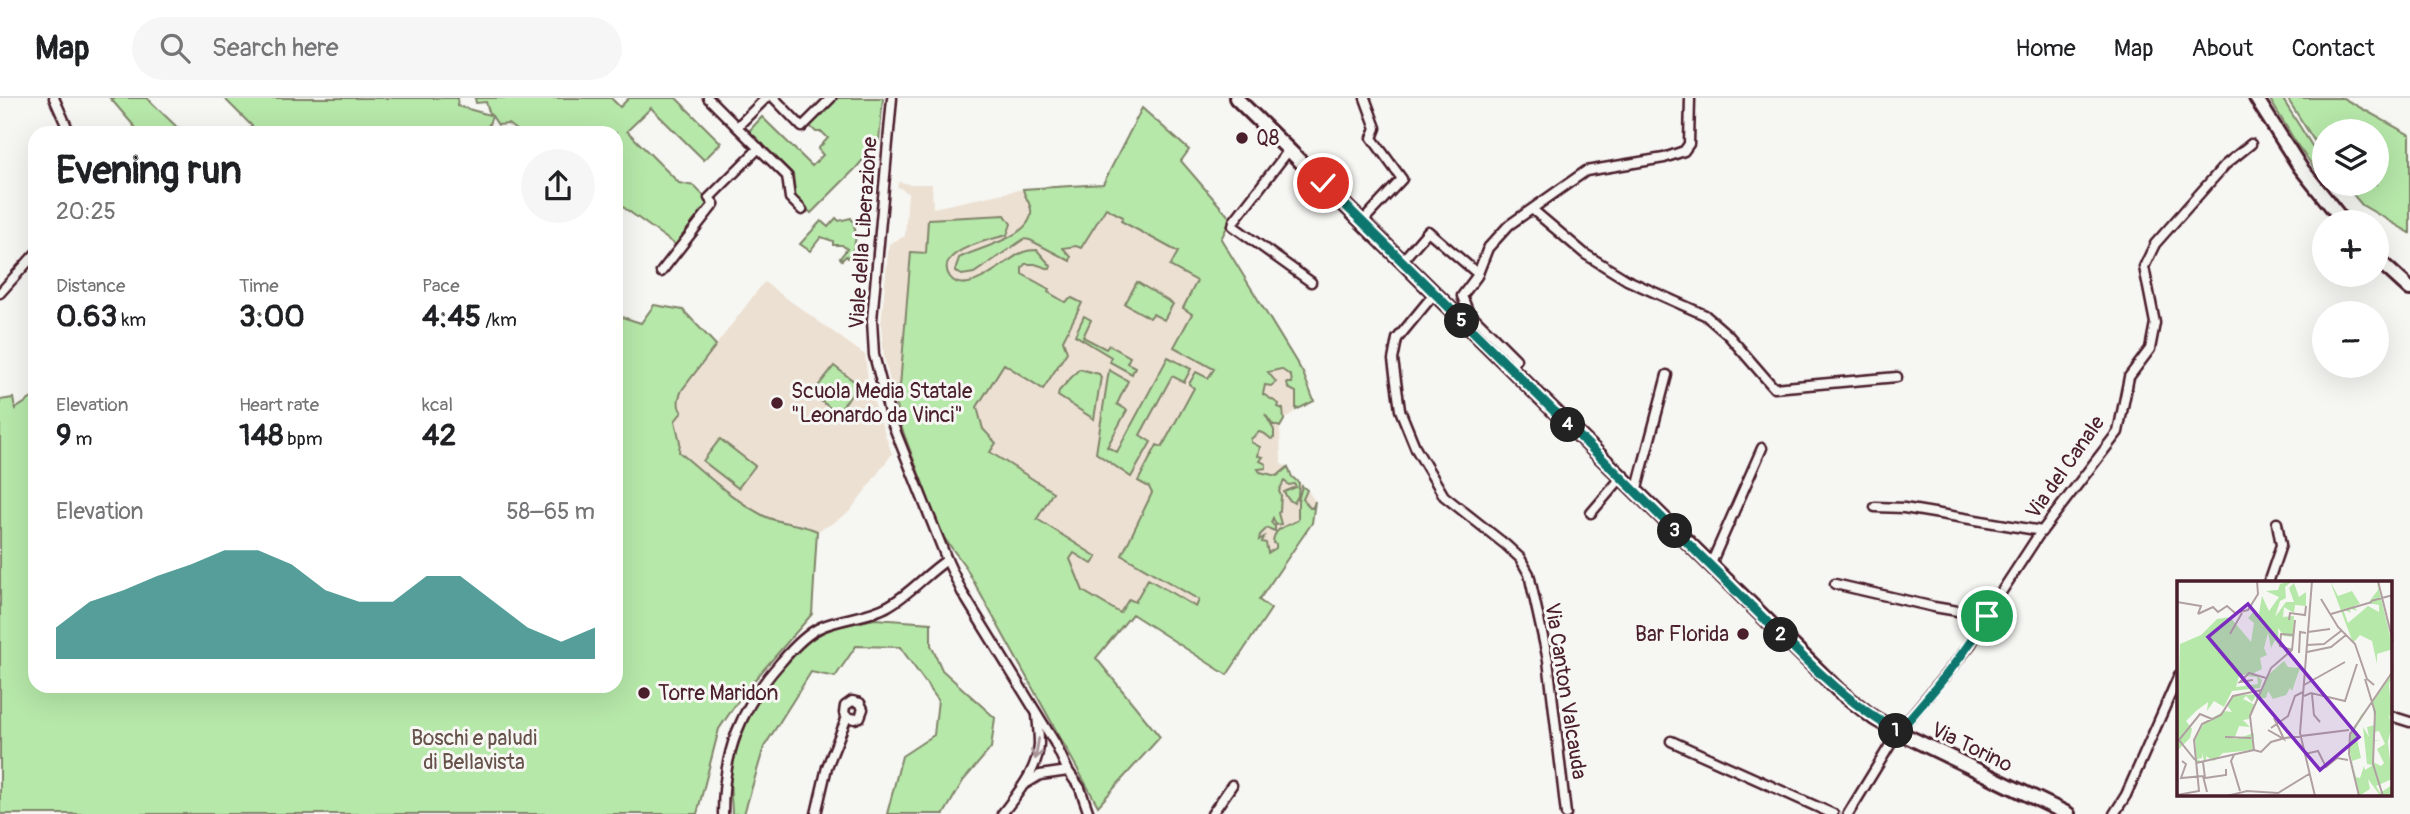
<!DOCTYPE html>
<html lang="en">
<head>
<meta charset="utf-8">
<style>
  :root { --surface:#fff; --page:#f6f6f6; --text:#202124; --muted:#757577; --line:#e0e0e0; --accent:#0f766e }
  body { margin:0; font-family:Pangolin,sans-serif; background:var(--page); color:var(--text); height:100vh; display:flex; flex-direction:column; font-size:26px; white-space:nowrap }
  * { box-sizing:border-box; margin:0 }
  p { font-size:23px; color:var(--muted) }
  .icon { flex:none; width:38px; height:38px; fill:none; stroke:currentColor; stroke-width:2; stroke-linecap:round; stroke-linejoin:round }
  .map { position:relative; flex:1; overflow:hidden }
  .side { position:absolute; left:28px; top:28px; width:595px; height:567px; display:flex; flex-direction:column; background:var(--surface); border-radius:21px; box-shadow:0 7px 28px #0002 }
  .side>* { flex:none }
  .controls { position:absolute; left:2312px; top:21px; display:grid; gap:14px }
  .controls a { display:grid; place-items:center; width:77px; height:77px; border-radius:50%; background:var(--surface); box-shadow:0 7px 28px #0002; font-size:35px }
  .pin { position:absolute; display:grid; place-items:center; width:60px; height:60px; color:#fff; margin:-30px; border:4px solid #fff; border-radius:50%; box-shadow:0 2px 7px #0007 }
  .km { position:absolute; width:35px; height:35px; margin:-18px; border-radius:50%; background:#222; color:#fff; font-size:19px; line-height:35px; text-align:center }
  .round { display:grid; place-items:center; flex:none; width:74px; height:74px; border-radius:37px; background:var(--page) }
  .headline { display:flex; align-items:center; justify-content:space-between; height:119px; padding:0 28px }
  h1 { font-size:38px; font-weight:700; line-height:52px }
  .metrics { display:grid; grid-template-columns:repeat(3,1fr); gap:10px; height:119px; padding:7px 28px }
  .metrics div { display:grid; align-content:center }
  .metrics b { font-size:30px; font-weight:700 }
  .metrics small { font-size:19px; font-weight:400 }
  .metrics p { font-size:19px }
  .chart { height:196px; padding:14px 28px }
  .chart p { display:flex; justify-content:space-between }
  .chart svg { width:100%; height:126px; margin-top:7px; fill:var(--accent); opacity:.7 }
  header { display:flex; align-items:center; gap:42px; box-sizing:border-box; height:98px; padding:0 35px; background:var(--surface); border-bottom:2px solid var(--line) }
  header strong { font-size:33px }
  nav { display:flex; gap:38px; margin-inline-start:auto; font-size:24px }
  .search { width:490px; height:63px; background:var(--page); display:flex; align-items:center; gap:18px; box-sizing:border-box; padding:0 24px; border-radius:38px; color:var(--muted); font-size:26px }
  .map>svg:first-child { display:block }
  .built { fill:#ece0d2 }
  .green { fill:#b6e8a9; stroke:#80846a; stroke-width:2 }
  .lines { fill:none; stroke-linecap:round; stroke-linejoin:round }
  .street-casing { stroke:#4a1f2b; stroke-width:13 }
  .secondary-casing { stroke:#4a1f2b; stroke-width:18 }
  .primary-casing { stroke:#4a1f2b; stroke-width:18 }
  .street { stroke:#f6f6f2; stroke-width:8 }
  .secondary { stroke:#f6f6f2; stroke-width:12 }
  .primary { stroke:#f6f6f2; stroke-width:12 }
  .oneway { stroke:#a99598 }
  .route-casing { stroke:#fff; stroke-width:14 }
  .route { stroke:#0f766e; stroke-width:9 }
  .poi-dot { fill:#4a1f2b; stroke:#f6f6f2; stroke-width:2.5 }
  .labels { text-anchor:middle; stroke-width:6; stroke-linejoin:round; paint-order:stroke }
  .poi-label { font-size:21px; fill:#4a1f2b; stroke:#f6f6f2; text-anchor:start }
  .street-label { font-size:21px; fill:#4a1f2b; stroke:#f6f6f2 }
  .park-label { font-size:21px; fill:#65514a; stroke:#f6f6f2 }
  .inset-road { fill:none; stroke:#b1a0a2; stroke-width:2 }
  .view { fill:#7b2cbf; fill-opacity:0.15; stroke:#7b2cbf; stroke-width:3.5 }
  .inset-edge { fill:none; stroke:#4a1f2b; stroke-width:3.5 }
</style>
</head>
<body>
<header>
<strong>Map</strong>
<div class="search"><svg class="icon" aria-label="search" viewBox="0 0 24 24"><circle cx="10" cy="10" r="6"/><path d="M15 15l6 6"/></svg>Search here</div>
<nav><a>Home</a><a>Map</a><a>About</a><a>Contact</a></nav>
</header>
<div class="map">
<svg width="2410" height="716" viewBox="0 0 2410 716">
  <rect width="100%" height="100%" fill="#f6f6f2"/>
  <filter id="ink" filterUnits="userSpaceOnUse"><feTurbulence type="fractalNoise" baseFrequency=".0143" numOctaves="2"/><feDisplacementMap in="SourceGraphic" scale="14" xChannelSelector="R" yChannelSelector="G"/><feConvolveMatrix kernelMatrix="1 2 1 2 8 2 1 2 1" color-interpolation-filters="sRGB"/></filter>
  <g filter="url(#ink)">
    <!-- built -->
    <g class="built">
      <path d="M1142,10L1189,52L1181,63L1231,121L1221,141L1303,275L1314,303L1296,312L1283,323L1280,329L1281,366L1288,369L1292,379L1307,392L1315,403L1312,425L1259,502L1271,511L1227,577L1132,516L1096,560L1160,639L1098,708L965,468L942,437L901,328L884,259L881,227L889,146L905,138L908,95L897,88L899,84L909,86H932L933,110L1023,91L1103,86Z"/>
      <path d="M764,184L865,257L869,290L892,356L850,413L830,427L817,433L804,427L766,419L743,405L679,354L680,344L675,323L682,314L679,310V300L682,292Z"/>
    </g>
    <!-- green -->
    <g class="green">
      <path d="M110,0H147L183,35H140Z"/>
      <path d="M224,0H458L457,8L490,17L486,4L476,5L475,0H611L620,9L629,0H676L721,45L704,62L651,10L627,33L679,85L694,88L712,106L677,148L616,104V35H520L508,26L498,27L492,18L487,32L490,35H245L252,28Z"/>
      <path d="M838,0H883L879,43L856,70L811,115L796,101L793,76L749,33L762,19L812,68L823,57L818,51L828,40L822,34H816L810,28Z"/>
      <path d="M2269,0H2282L2324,67V83L2298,48Z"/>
      <path d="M2287,0H2343L2410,37V135L2362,107L2344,86H2376V33H2324V58Z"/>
      <path d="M1142,10L1189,52L1181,63L1231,121L1221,141L1303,275L1314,303L1296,312V294L1288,290L1287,285H1292L1291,278L1281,271L1268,274L1276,284L1271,288L1265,287L1263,296L1279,306L1278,309L1283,311L1284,322L1280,329L1272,326L1265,316L1274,332V340L1271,341L1265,336L1259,334L1251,341V344L1260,349L1258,358L1263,359L1260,363L1266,366V370L1258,371L1260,374L1277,378L1288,369L1292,379L1299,385L1298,398L1294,405L1288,401L1284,394L1296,389L1294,386L1289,387L1284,383L1279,393L1281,398L1280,413L1278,415L1281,426L1276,427L1273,420L1271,424L1275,429V433L1267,430L1260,437L1259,442L1264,439L1262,444L1266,445L1268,455L1276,450V446L1273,445C1273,429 1288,428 1298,422V403L1302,388L1307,392L1303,401L1310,410L1313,409L1315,403L1312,425L1259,502L1271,511L1227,577L1132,516L1096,560L1160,639L1098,708L965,468L942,437L901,328L891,288H900L911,154L926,155L928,121L1005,117L1011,126L1007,137C992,141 932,153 950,179C966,201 1006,162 1021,155C1027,152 1031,152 1037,152L1051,168L1050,171L1035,166H1025L1022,170V176L1049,191L1048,194L1065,204L1072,200L1082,205L1063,242L1067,254L1043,291L1004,266L977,309L983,331L996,345L990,354L1053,394L1037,421L1097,459L1092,466L1074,455L1070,461L1083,493L1120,515L1129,501L1135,504L1148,481L1196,509L1199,502L1122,457L1152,395L1149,389L1138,383L1157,347L1162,349L1194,290L1189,286L1196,274L1208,280L1214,271L1174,249L1192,216L1183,210L1197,183L1170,168L1178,154L1121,123L1123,119L1106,110L1081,150L1076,148L1063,150L1071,159L1070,163L1030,142L1024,141L974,175L962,177L955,173L959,160C977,150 1034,139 1031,112C1030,104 1024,98 1023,91L1103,86Z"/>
      <path d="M836,120L839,123L851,120C858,133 857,149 848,160L846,158L842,162L840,160L847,151L842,147H833V143L821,139L810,153L800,146L821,123L828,129Z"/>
      <path d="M1137,184L1173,206L1164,222L1153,216L1150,220L1125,206Z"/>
      <path d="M654,207L683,212L716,247L682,292C679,299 676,307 682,314L675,323L680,344L679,354C706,376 733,402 764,418C780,426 800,425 817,433L812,516L744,594L719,631L697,716H0V302L13,300L15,311L35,298V588H616V217L641,225Z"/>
      <path d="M1084,218L1091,222L1083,239L1106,251L1109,247L1130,259L1127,265L1135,269L1132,276L1110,264L1111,259L1075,237Z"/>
      <path d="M1168,259L1191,271L1184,284L1172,278L1140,337L1151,344L1131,379L1096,355L1109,272L1128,283L1117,306L1127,312L1107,349L1117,354Z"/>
      <path d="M834,268L859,287L837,315L812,296Z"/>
      <path d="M1079,271L1099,276L1101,279L1094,321L1058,298L1059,293Z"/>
      <path d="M720,341L755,368L738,390L703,363Z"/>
      <path d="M875,521L931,525V547L942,572L995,620L991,650L963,683L944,716H887L902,658L934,637L938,602L900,549L856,548L835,579L811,574L764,649L744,716H732C732,704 729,690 731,678C738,628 774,564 817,538C834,528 856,525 875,521Z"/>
    </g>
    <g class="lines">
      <defs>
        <g id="street">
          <path d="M54,0L67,29V35"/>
          <path d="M708,0L737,29L766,0"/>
          <path d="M774,0L802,29L831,0"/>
          <path d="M892,0L872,222L874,257L891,322L947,462L962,494L1055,645L1068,673L1080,690L1089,716"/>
          <path d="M737,29L787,78L790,100L802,112"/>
          <path d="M1289,52L1234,123L1233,128L1311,184"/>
          <path d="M1533,112L1585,156L1627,182L1705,217L1728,237L1774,290L1897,279"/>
          <path d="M1362,124L1402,81L1372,40L1376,30L1365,0"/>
          <path d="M1402,163L1428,133L1478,176"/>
          <path d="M661,174L714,106L709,100L759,50"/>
          <path d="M0,195L35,156"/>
          <path d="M1434,196L1397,241L1393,262L1400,312L1416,351L1444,398L1506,447L1520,460L1529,476L1548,562L1566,716"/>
          <path d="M1510,269L1516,261L1468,213L1462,198L1477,178L1488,150L1509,127L1586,73L1664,60L1684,53L1689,46L1690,0"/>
          <path d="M1636,394L1667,277"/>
          <path d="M1875,409L1904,410L2042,433"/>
          <path d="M1591,415L1621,380"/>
          <path d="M1710,468L1762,350"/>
          <path d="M2268,485L2281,447L2277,425"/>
          <path d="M1835,486L1934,509L1987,518"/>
          <path d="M2391,618L2410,624"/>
          <path d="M1671,643L1833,716"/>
          <path d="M1025,686L1040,677L1068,673"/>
          <path d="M723,716C723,655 740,610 781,564C792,551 806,536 821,529C842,520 869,519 888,508C910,496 926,476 947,462"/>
          <path d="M816,716L827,669L847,619L844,615L845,608L852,603L860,605L863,611L860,619L855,621L847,619"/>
          <path d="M1002,716C1017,696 1038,672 1039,646C1039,636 1038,627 1037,617"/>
          <path d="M1212,716L1232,687"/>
          <path d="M1848,716L1898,634L1971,546L2002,493L2038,438L2118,334L2129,279L2150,251L2155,225L2144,169L2155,146L2225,67L2251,46"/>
          <path d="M2114,716L2126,697L2179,577"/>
        </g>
        <path id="secondary" d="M1236,0L1838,592L1874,620L1898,634L2068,716"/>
        <g id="primary">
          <path d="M2256,0L2300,69L2344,124"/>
          <path d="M2376,160L2410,191"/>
        </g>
      </defs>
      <!-- street casing -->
      <use href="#street" class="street-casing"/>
      <!-- secondary casing -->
      <use href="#secondary" class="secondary-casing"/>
      <!-- primary casing -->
      <use href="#primary" class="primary-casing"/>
      <!-- street -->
      <use href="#street" class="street"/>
      <!-- secondary -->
      <use href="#secondary" class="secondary"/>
      <!-- primary -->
      <use href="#primary" class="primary"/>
    </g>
    <!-- one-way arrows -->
    <defs><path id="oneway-shaft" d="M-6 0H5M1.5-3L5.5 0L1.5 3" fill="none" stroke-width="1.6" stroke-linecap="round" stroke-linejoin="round" transform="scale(1.75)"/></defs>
    <use class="oneway" href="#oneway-shaft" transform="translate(1037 651) rotate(99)"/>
  </g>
  <g class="lines" filter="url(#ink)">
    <defs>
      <path id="route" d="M1323,85L1808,564C1836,591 1865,615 1898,634C1930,597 1962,561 1987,518"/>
    </defs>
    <!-- route casing -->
    <use href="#route" class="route-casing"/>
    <!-- route -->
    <use href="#route" class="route"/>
  </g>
  <!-- markers -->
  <g class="poi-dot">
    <circle cx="1242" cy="40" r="7"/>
    <circle cx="777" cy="305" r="7"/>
    <circle cx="1743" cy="536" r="7"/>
    <circle cx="644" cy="595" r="7"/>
  </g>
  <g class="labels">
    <!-- poi labels -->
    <g class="poi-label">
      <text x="1256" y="47">Q8</text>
      <text x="791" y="300">Scuola Media Statale<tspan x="791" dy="24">"Leonardo da Vinci"</tspan></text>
      <text x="1729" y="543" text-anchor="end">Bar Florida</text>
      <text x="658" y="602">Torre Maridon</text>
    </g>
    <!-- street labels -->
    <g class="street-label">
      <text transform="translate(863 135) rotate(-86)" y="7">Viale della Liberazione</text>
      <text transform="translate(2065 369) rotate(-55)" y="7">Via del Canale</text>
      <text transform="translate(1566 593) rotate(81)" y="7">Via Canton Valcauda</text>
      <text transform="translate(1972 649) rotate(26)" y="7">Via Torino</text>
    </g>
    <!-- park labels -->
    <g class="park-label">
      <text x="474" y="647">Boschi e paludi<tspan x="474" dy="24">di Bellavista</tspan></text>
    </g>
  </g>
  <!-- overview -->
  <g transform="translate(2177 483)">
    <rect width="215" height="215" fill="#f6f6f2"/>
    <path d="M115,0L108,6L109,17L103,20L98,36L109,21H117L112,7L117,2L122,16L129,11V25L118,24L117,32L107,26L106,36L117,35L116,56L107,55L101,47L102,65L98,59L94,67L91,52L87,67L90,74L83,77L85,88L77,92L85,99L83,107L55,110L47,126L37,120L30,130L31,121L19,130L9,140L15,148L13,157L0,170L3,63L24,54L40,38L53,36L74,61L77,42L71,37L78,29L81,38L85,15L92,30L102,16L89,10L101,9L103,3ZM74,92L70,95L80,96L81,103L59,106L62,95ZM153,0L161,15L175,10L183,23L177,25L180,30L172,27L174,32L166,28L171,42L191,25L202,31V24L191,22L201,9L200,0L216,68L200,73V83L195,60L183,54L176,62ZM107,80L111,86L123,87L115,110L113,107L109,114L96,118L91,110L89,117H82L90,95ZM215,93L212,103L215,138L211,134L215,142L211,161L215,198L199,205L203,212L215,204V215H195L202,213L191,198L193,208L182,215L173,171L174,152L184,134L194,122L178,149L184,177L175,180L179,196L183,197L187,185L188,189L196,184L190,183L186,146L192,156L190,146L198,144L195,121ZM202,150L208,163L200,168L207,182L204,185L196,181L197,160H203L197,159V151ZM81,113L82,114L79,121V115L75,121L69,115L66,118L78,124L72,138L66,139L73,146L62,145L58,156L53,157L59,158L77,152L76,169L46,172L37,180L29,175V181H27L25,171V177L20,178L25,181L20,182L18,158L27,142L47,130L55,131L50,124L55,115Z" fill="#b6e8a9" fill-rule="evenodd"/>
    <path class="inset-road" d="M135,0L123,152L138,215M201,0L216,61M144,18L161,46L178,63L190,98L197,104M194,20L216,14M0,21L24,25L21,33M21,33L36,26L41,31L50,25L58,32L71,29L81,13L80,0M154,33L195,21M112,39L113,32L128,34L129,25M131,51L153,48M53,53L65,32M130,64L147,63L164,50M115,69L103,65L104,53L117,54M130,71L154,66L169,54M122,72L123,51L129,52M188,98L198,131L196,183L206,215M76,99L63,101L72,92L89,97M127,104L168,81M135,113L137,134L143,141M127,115L134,112L168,120L180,83M94,147L111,135L118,115L126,111M91,149L107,158L97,137M48,156L74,157M77,169L73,135L94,87L115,69L118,39M77,169L84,171L94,161L108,157L172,149M128,173L141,170L149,186L160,177L171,179M57,174L54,180L63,210M18,179L2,159L23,133L35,138M5,180L9,183L4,197L26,195L30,211M26,181L28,197L49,194V188M19,182L77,169M0,214L22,210L17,159L25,143L44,134L56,115L85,109M50,215L70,210L101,212L132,193M182,215L172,173L173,153L216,90"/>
    <path class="view" d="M71,23L182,156L143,189L31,56Z"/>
    <rect width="215" height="215" class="inset-edge"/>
  </g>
</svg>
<div class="controls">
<a><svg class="icon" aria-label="layers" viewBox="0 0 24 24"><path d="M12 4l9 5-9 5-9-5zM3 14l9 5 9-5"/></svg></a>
<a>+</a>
<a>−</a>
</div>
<div class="pin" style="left:1987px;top:518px;background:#1e9e55"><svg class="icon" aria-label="arrive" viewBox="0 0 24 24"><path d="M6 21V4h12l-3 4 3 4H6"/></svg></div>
<div class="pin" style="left:1323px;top:85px;background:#d93025"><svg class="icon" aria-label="check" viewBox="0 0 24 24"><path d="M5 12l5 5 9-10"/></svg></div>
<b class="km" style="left:1896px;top:633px">1</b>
<b class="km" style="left:1781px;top:537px">2</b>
<b class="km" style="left:1675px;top:433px">3</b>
<b class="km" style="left:1568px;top:327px">4</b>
<b class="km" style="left:1462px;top:223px">5</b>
<section class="side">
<div class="headline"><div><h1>Evening run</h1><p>20:25</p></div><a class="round"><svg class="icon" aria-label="share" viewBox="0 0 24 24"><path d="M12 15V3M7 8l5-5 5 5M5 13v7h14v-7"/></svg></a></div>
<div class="metrics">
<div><p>Distance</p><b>0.63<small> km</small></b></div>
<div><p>Time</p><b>3:00</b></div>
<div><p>Pace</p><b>4:45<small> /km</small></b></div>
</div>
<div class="metrics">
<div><p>Elevation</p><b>9<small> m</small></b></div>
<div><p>Heart rate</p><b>148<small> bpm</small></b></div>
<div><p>kcal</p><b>42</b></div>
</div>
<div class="chart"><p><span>Elevation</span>58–65 m</p>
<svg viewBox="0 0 160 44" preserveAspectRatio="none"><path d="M0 44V33L10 24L20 20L30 15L40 11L50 6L60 6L70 11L80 20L90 24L100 24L110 15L120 15L130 24L140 33L150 38L160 33V44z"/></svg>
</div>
</section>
</div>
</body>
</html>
